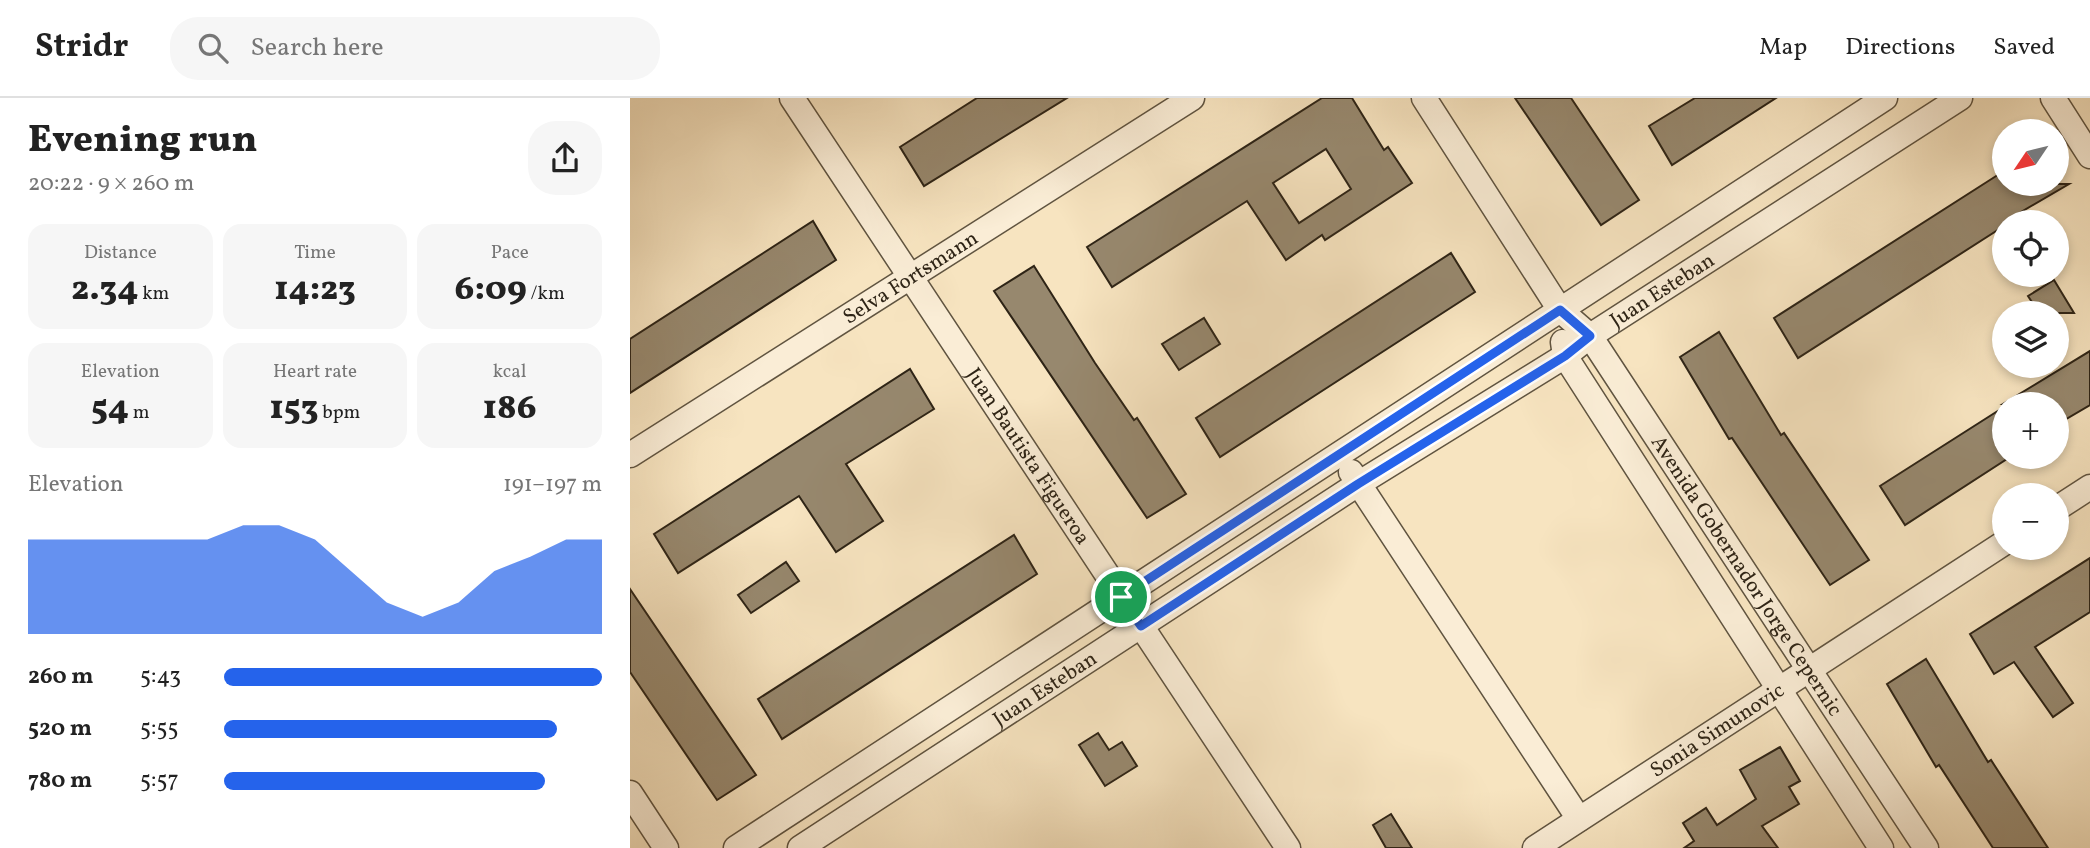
<!DOCTYPE html>
<html lang="en">
<head>
<meta charset="utf-8">
<style>
  :root { --surface:#fff; --page:#f6f6f6; --text:#222; --muted:#767676; --line:#e0e0e0; --accent:#2563eb }
  body { margin:0; font-family:Vollkorn,serif; background:var(--page); color:var(--text); height:100vh; display:flex; flex-direction:column; font-size:26px; white-space:nowrap }
  * { box-sizing:border-box; margin:0 }
  p { font-size:23px; color:var(--muted) }
  .icon { flex:none; width:38px; height:38px; fill:none; stroke:currentColor; stroke-width:2; stroke-linecap:round; stroke-linejoin:round }
  .map { position:relative; flex:1; overflow:hidden }
  .side { display:flex; flex-direction:column; background:var(--surface); width:630px }
  .side>* { flex:none }
  .needle { width:46px; rotate:235deg }
  .buttons { position:absolute; left:1362px; top:21px; display:grid; gap:14px }
  .buttons a { display:grid; place-items:center; width:77px; height:77px; border-radius:50%; background:var(--surface); box-shadow:0 4px 10px #0003; font-size:35px }
  .pin { position:absolute; display:grid; place-items:center; width:60px; height:60px; color:#fff; margin:-30px; border:4px solid #fff; border-radius:50%; box-shadow:0 2px 7px #0007 }
  .round { display:grid; place-items:center; flex:none; width:74px; height:74px; border-radius:28px; background:var(--page) }
  .overview { display:flex; align-items:center; justify-content:space-between; height:119px; padding:0 28px }
  h1 { font-size:38px; font-weight:800; line-height:52px }
  .metrics { display:grid; grid-template-columns:repeat(3,1fr); gap:10px; height:119px; padding:7px 28px }
  .metrics div { display:grid; align-content:center; border-radius:18px; background:var(--page); text-align:center }
  .metrics b { font-size:35px; font-weight:800 }
  .metrics small { font-size:19px; font-weight:400 }
  .metrics p { font-size:19px }
  .chart { height:196px; padding:14px 28px }
  .chart p { display:flex; justify-content:space-between }
  .chart svg { width:100%; height:126px; margin-top:7px; fill:var(--accent); opacity:.7 }
  ul { padding:0 28px; list-style:none; font-size:23px }
  li { display:grid; grid-template-columns:112px 84px 1fr; align-items:center; height:52px }
  li i { height:18px; border-radius:9px; background:var(--accent) }
  header { display:flex; align-items:center; gap:42px; box-sizing:border-box; height:98px; padding:0 35px; background:var(--surface); border-bottom:2px solid var(--line) }
  header strong { font-size:33px }
  nav { display:flex; gap:38px; margin-inline-start:auto; font-size:24px }
  .search { width:490px; height:63px; background:var(--page); display:flex; align-items:center; gap:18px; box-sizing:border-box; padding:0 24px; border-radius:28px; color:var(--muted); font-size:26px }
  main { display:flex; flex:1; min-height:0 }
  .map>svg:first-child { display:block }
  .building { fill:#97886e; stroke:#2e2416; stroke-width:2; fill-rule:evenodd }
  .lines { fill:none; stroke-linecap:round; stroke-linejoin:round }
  .street-casing { stroke:#605440; stroke-width:27 }
  .street { stroke:#faedd6; stroke-width:24 }
  .route-casing { stroke:#fff; stroke-width:14 }
  .route { stroke:#2563eb; stroke-width:9 }
  .labels { text-anchor:middle; stroke-width:7; stroke-linejoin:round; paint-order:stroke }
  .street-label { font-size:21px; fill:#2e2416; stroke:#faedd6 }
</style>
</head>
<body>
<header>
<strong>Stridr</strong>
<div class="search"><svg class="icon" aria-label="search" viewBox="0 0 24 24"><circle cx="10" cy="10" r="6"/><path d="M15 15l6 6"/></svg>Search here</div>
<nav><a>Map</a><a>Directions</a><a>Saved</a></nav>
</header>
<main>
<section class="side">
<div class="overview"><div><h1>Evening run</h1><p>20:22 · 9 × 260 m</p></div><a class="round"><svg class="icon" aria-label="share" viewBox="0 0 24 24"><path d="M12 15V3M7 8l5-5 5 5M5 13v7h14v-7"/></svg></a></div>
<div class="metrics">
<div><p>Distance</p><b>2.34<small> km</small></b></div>
<div><p>Time</p><b>14:23</b></div>
<div><p>Pace</p><b>6:09<small> /km</small></b></div>
</div>
<div class="metrics">
<div><p>Elevation</p><b>54<small> m</small></b></div>
<div><p>Heart rate</p><b>153<small> bpm</small></b></div>
<div><p>kcal</p><b>186</b></div>
</div>
<div class="chart"><p><span>Elevation</span>191–197 m</p>
<svg viewBox="0 0 160 44" preserveAspectRatio="none"><path d="M0 44V11L10 11L20 11L30 11L40 11L50 11L60 6L70 6L80 11L90 22L100 33L110 38L120 33L130 22L140 17L150 11L160 11V44z"/></svg>
</div>
<ul>
<li><b>260 m</b>5:43<i style="width:100%"></i></li>
<li><b>520 m</b>5:55<i style="width:88%"></i></li>
<li><b>780 m</b>5:57<i style="width:85%"></i></li>
</ul>
</section>
<div class="map">
<svg width="1460" height="750" viewBox="0 0 1460 750">
  <rect width="100%" height="100%" fill="#f7e4c0"/>
  <filter id="stains"><feTurbulence type="fractalNoise" baseFrequency=".00286" numOctaves="4"/><feColorMatrix values="0 0 0 0 .2 0 0 0 0 .09 0 0 0 0 .02 0 0 0 .5 -.17"/></filter>
  <radialGradient id="worn" r=".72"><stop offset=".6" stop-color="#630" stop-opacity="0"/><stop offset="1" stop-color="#630" stop-opacity=".3"/></radialGradient>
  <!-- building -->
  <g class="building">
    <path d="M347,0H437L294,88L270,49Z"/>
    <path d="M692,0H722L754,52L758,49L782,85L695,142L692,137L656,162L617,103L482,189L457,149ZM696,51L721,91L669,125L643,85Z"/>
    <path d="M885,0H941L1009,102L971,127Z"/>
    <path d="M1065,0H1146L1042,67L1019,28Z"/>
    <path d="M1374,73V86H1439L1374,124V128L1168,260L1144,220Z"/>
    <path d="M183,123L206,162L0,295V241Z"/>
    <path d="M821,155L845,194L590,359L566,320Z"/>
    <path d="M404,168L465,265L504,322L507,320L556,396L517,420L364,193Z"/>
    <path d="M1424,182L1444,215H1409L1398,198Z"/>
    <path d="M574,220L590,246L549,272L532,246Z"/>
    <path d="M1089,234L1151,337L1154,335L1239,462L1200,487L1102,340L1099,341L1050,259Z"/>
    <path d="M1460,253V307L1426,327V306H1373Z"/>
    <path d="M280,271L304,311L216,366L253,423L206,454L169,398L48,475L24,436Z"/>
    <path d="M1374,309V359H1380L1275,427L1250,388Z"/>
    <path d="M384,437L407,476L152,641L128,601Z"/>
    <path d="M1460,460V514L1405,549L1443,605L1423,619L1384,564L1364,576L1340,536Z"/>
    <path d="M156,464L169,483L121,515L108,497Z"/>
    <path d="M0,491L126,677L87,702L0,574Z"/>
    <path d="M1296,561L1358,664L1361,662L1418,750H1363L1309,667L1306,669L1257,586Z"/>
    <path d="M468,635L479,652L492,644L507,668L475,688L449,647Z"/>
    <path d="M1150,649L1170,683L1159,689L1169,706L1132,728L1148,750H1054L1064,743L1053,725L1076,710L1087,727L1126,701L1110,672Z"/>
    <path d="M761,716L782,750H756L743,727Z"/>
  </g>
  <g class="lines">
    <defs>
      <g id="street">
        <path id="s1" d="M162,0L658,750"/>
        <path id="s2" d="M794,0L930,212L960,238L1296,750"/>
        <path d="M1423,0L1460,58"/>
        <path d="M933,244L935,258L1251,750"/>
        <path id="s3" d="M0,357L562,0"/>
        <path d="M721,374L949,721"/>
        <path d="M1426,411L1460,389"/>
        <path d="M0,695L36,750"/>
        <path d="M106,750L1255,0"/>
        <path id="s4" d="M170,750L728,386L935,258L960,238L1330,0"/>
        <path id="s5" d="M905,750L1374,445"/>
      </g>
    </defs>
    <!-- street casing -->
    <use href="#street" class="street-casing"/>
    <!-- street -->
    <use href="#street" class="street"/>
  </g>
  <g class="lines">
    <defs>
      <path id="route" d="M930,212L960,238L935,258L728,386L511,528L491,499Z"/>
    </defs>
    <!-- route casing -->
    <use href="#route" class="route-casing"/>
    <!-- route -->
    <use href="#route" class="route"/>
  </g>
  <g class="labels">
    <!-- street labels -->
    <g class="street-label">
      <text dy="7" stroke="none"><textPath href="#s3" startOffset="332">Selva Fortsmann</textPath></text>
      <text dy="7" stroke="none"><textPath href="#s4" startOffset="1027">Juan Esteban</textPath></text>
      <text dy="7" stroke="none"><textPath href="#s1" startOffset="429">Juan Bautista Figueroa</textPath></text>
      <text dy="7" stroke="none"><textPath href="#s2" startOffset="578">Avenida Gobernador Jorge Cepernic</textPath></text>
      <text dy="7" stroke="none"><textPath href="#s4" startOffset="292">Juan Esteban</textPath></text>
      <text dy="7" stroke="none"><textPath href="#s5" startOffset="217">Sonia Simunovic</textPath></text>
    </g>
  </g>
  <rect width="100%" height="100%" filter="url(#stains)"/>
  <rect width="100%" height="100%" fill="url(#worn)"/>
</svg>
<div class="buttons">
<a><svg class="needle" viewBox="-14 -14 28 28"><path d="M0-13l5 13h-10z" fill="#e53935"/><path d="M0 13l5-13h-10z" fill="#767676"/></svg></a>
<a><svg class="icon" aria-label="locate" viewBox="0 0 24 24"><circle cx="12" cy="12" r="6"/><path d="M12 2v4M12 18v4M2 12h4M18 12h4"/></svg></a>
<a><svg class="icon" aria-label="layers" viewBox="0 0 24 24"><path d="M12 4l9 5-9 5-9-5zM3 14l9 5 9-5"/></svg></a>
<a>+</a>
<a>−</a>
</div>
<div class="pin" style="left:491px;top:499px;background:#1e9e55"><svg class="icon" aria-label="arrive" viewBox="0 0 24 24"><path d="M6 21V4h12l-3 4 3 4H6"/></svg></div>
</div>
</main>
</body>
</html>
